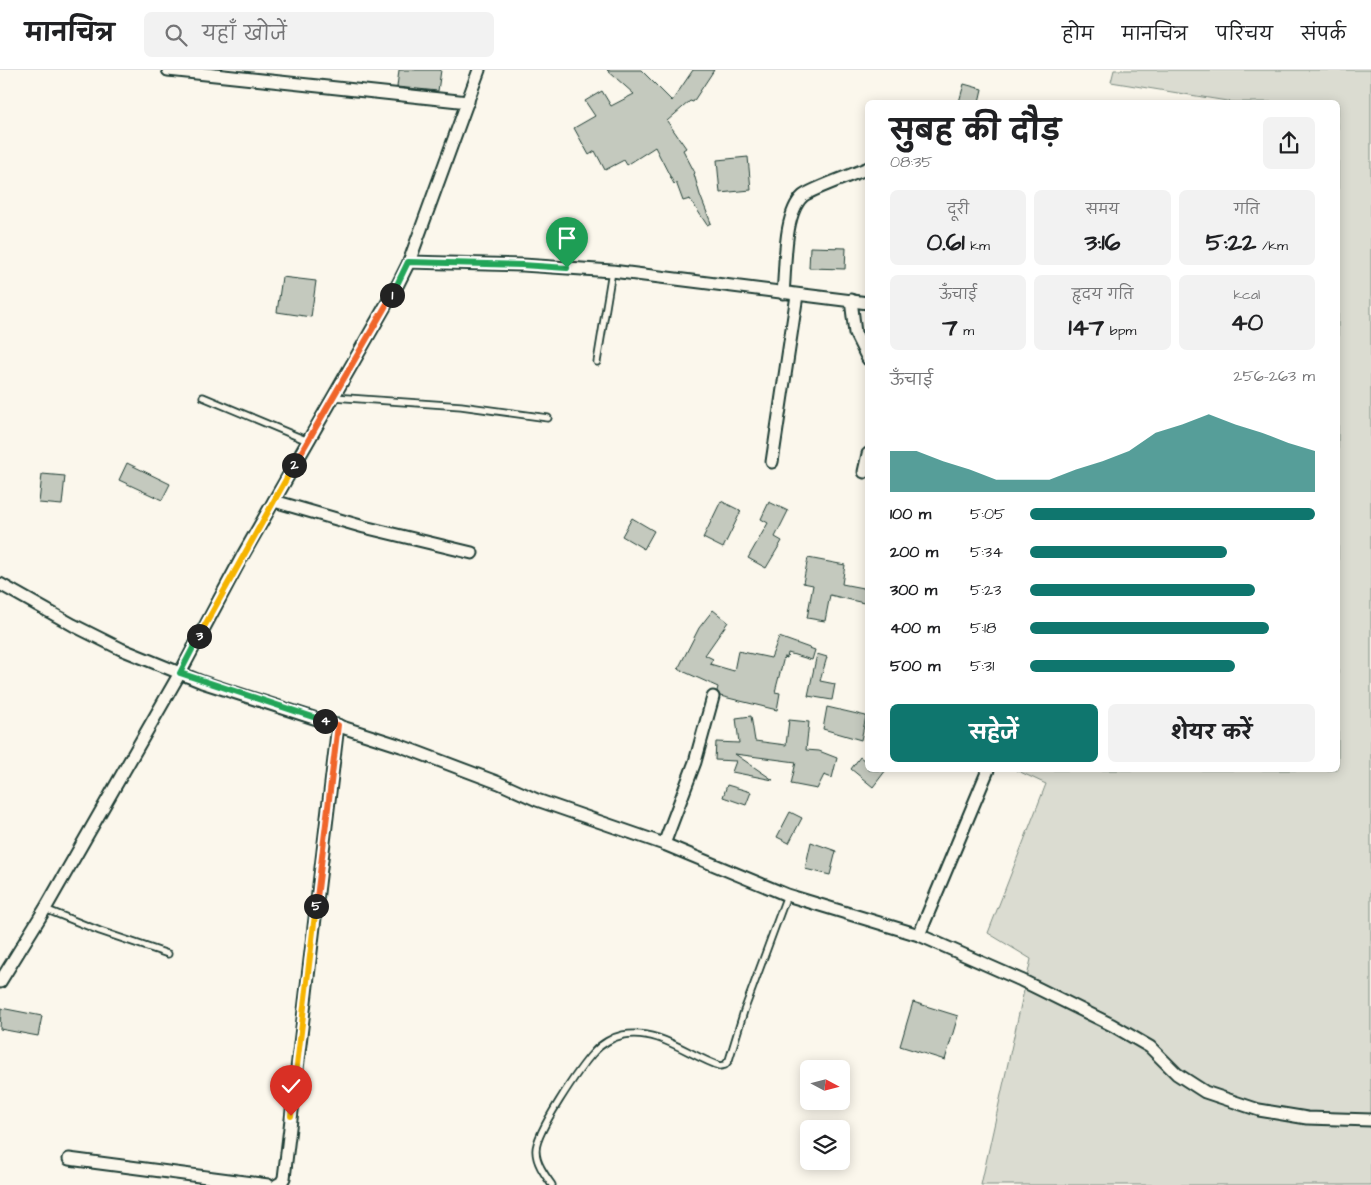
<!DOCTYPE html>
<html lang="hi">
<head>
<meta charset="utf-8">
<style>
  :root { --surface:#fff; --page:#f2f2f2; --text:#202124; --muted:#757577; --line:#e0e0e0; --accent:#0f766e }
  body { margin:0; font-family:"Architects Daughter","Playpen Sans Deva",sans-serif; background:var(--page); color:var(--text); height:100vh; display:flex; flex-direction:column; font-size:19px; white-space:nowrap }
  * { box-sizing:border-box; margin:0 }
  p { font-size:16px; color:var(--muted) }
  .icon { flex:none; width:28px; height:28px; fill:none; stroke:currentColor; stroke-width:2; stroke-linecap:round; stroke-linejoin:round }
  .map { position:relative; flex:1; overflow:hidden }
  .details { position:absolute; left:865px; top:30px; width:475px; height:672px; display:flex; flex-direction:column; background:var(--surface); border-radius:8px; box-shadow:0 2px 12px #0003 }
  .details>* { flex:none }
  .needle { width:32px; rotate:97deg }
  .tools { position:absolute; left:800px; top:990px; display:grid; gap:10px }
  .tools a { display:grid; place-items:center; width:50px; height:50px; border-radius:8px; background:var(--surface); box-shadow:0 2px 12px #0003; font-size:25px }
  .pin { position:absolute; display:grid; place-items:center; width:42px; height:42px; color:#fff; margin:-51px -21px; border-radius:50% 50% 50% 0; rotate:-45deg; box-shadow:0 0 5px #0007 }
  .pin .icon { rotate:45deg }
  .km { position:absolute; width:25px; height:25px; margin:-12px; border-radius:50%; background:#222; color:#fff; font-size:14px; line-height:25px; text-align:center }
  .round { display:grid; place-items:center; flex:none; width:52px; height:52px; border-radius:8px; background:var(--page) }
  .head { display:flex; align-items:center; justify-content:space-between; height:85px; padding:0 25px }
  h1 { font-size:28px; font-weight:700; line-height:38px }
  .metrics { display:grid; grid-template-columns:repeat(3,1fr); gap:8px; height:85px; padding:5px 25px }
  .metrics div { display:grid; align-content:center; border-radius:8px; background:var(--page); text-align:center }
  .metrics b { font-size:25px; font-weight:700 }
  .metrics small { font-size:14px; font-weight:400 }
  .metrics p { font-size:14px }
  .chart { height:140px; padding:10px 25px }
  .chart p { display:flex; justify-content:space-between }
  .chart svg { width:100%; height:90px; margin-top:5px; fill:var(--accent); opacity:.7 }
  .action { display:flex; gap:10px; margin-top:auto; padding:10px 25px }
  .action a { flex:1; height:58px; border-radius:8px; background:var(--accent); color:#fff; font-size:20px; font-weight:700; line-height:58px; text-align:center }
  .action a+a { background:var(--page); color:var(--text) }
  ul { padding:0 25px; list-style:none; font-size:16px }
  li { display:grid; grid-template-columns:80px 60px 1fr; align-items:center; height:38px }
  li i { height:12px; border-radius:6px; background:var(--accent) }
  header { display:flex; align-items:center; gap:30px; box-sizing:border-box; height:70px; padding:0 25px; background:var(--surface); border-bottom:1px solid var(--line) }
  header strong { font-size:24px }
  nav { display:flex; gap:28px; margin-inline-start:auto; font-size:18px }
  .search { width:350px; height:45px; background:var(--page); display:flex; align-items:center; gap:12px; box-sizing:border-box; padding:0 18px; border-radius:8px; color:var(--muted); font-size:19px }
  .map>svg:first-child { display:block }
  .green { fill:#dbdcd1; stroke:#7d8c82 }
  .building { fill:#c4c9be; stroke:#1f3d34 }
  .lines { fill:none; stroke-linecap:round; stroke-linejoin:round }
  .service-casing { stroke:#1f3d34; stroke-width:9 }
  .minor-casing { stroke:#1f3d34; stroke-width:15 }
  .service { stroke:#fbf7ec; stroke-width:5.5 }
  .minor { stroke:#fbf7ec; stroke-width:11 }
  .split-1-casing { stroke:#fff; stroke-width:10 }
  .split-2-casing { stroke:#fff; stroke-width:10 }
  .split-3-casing { stroke:#fff; stroke-width:10 }
  .split-4-casing { stroke:#fff; stroke-width:10 }
  .split-5-casing { stroke:#fff; stroke-width:10 }
  .split-6-casing { stroke:#fff; stroke-width:10 }
  .split-1 { stroke:#22a559; stroke-width:6 }
  .split-2 { stroke:#f0652b; stroke-width:6 }
  .split-3 { stroke:#f5b400; stroke-width:6 }
  .split-4 { stroke:#22a559; stroke-width:6 }
  .split-5 { stroke:#f0652b; stroke-width:6 }
  .split-6 { stroke:#f5b400; stroke-width:6 }
</style>
</head>
<body>
<header>
<strong>मानचित्र</strong>
<div class="search"><svg class="icon" aria-label="search" viewBox="0 0 24 24"><circle cx="10" cy="10" r="6"/><path d="M15 15l6 6"/></svg>यहाँ खोजें</div>
<nav><a>होम</a><a>मानचित्र</a><a>परिचय</a><a>संपर्क</a></nav>
</header>
<div class="map">
<svg width="1371" height="1115" viewBox="0 0 1371 1115">
  <rect width="100%" height="100%" fill="#fbf7ec"/>
  <filter id="ink" filterUnits="userSpaceOnUse"><feTurbulence type="fractalNoise" baseFrequency=".02" numOctaves="2"/><feDisplacementMap in="SourceGraphic" scale="10" xChannelSelector="R" yChannelSelector="G"/><feConvolveMatrix kernelMatrix="1 2 1 2 8 2 1 2 1" color-interpolation-filters="sRGB"/></filter>
  <g filter="url(#ink)">
    <!-- green -->
    <path class="green" d="M1114,0H1371V1115H981L1031,889L988,863L1046,714L1016,700H1338V32H1233L1111,12Z"/>
    <!-- building -->
    <g class="building">
      <path d="M399,0H441L438,21L397,17Z"/>
      <path d="M607,0H641L672,31L693,0H714L693,32L690,31L667,51L686,78L683,80L695,103L694,104L700,125L711,153L707,155L690,129L683,131L676,112L674,114L655,77L627,95L624,90L605,100L595,81L589,85L574,58L595,46L585,31L602,21L611,36L634,24Z"/>
      <path d="M964,14L982,19L979,32H959Z"/>
      <path d="M748,87L751,120L720,123L717,90Z"/>
      <path d="M810,177L846,178L845,199L809,198Z"/>
      <path d="M282,207L316,211L311,247L277,242Z"/>
      <path d="M127,393L170,414L162,430L119,410Z"/>
      <path d="M42,404L65,406L62,435L39,433Z"/>
      <path d="M721,431L741,441L723,478L703,468Z"/>
      <path d="M769,432L788,441L775,467L782,471L766,498L748,488L768,453L761,449Z"/>
      <path d="M632,448L654,461L644,479L622,466Z"/>
      <path d="M808,488L845,495L842,514L868,519V534L830,525L825,551L807,548L813,515L803,513Z"/>
      <path d="M713,540L728,552L705,585L713,589L710,594L734,601L738,581L771,588L779,567L815,580L812,590L788,583L787,588L784,587L775,622L780,623L777,640L720,626L717,621L718,617L678,599L699,558Z"/>
      <path d="M817,584L827,587L820,611L835,614L832,630L808,626Z"/>
      <path d="M827,637L866,646L861,670L823,659Z"/>
      <path d="M751,646L755,671L786,675L789,650L809,652L806,680L819,681L837,688L832,708L824,705L817,719L791,714L796,692L735,684L773,710L732,702L736,691L715,690L716,672L739,673L736,648Z"/>
      <path d="M860,687L868,693V700H886L873,717L851,699Z"/>
      <path d="M727,715L751,722L746,735L723,727Z"/>
      <path d="M790,742L802,748L789,773L777,767Z"/>
      <path d="M811,772L836,781L830,805L805,799Z"/>
      <path d="M913,932L958,946L945,990L900,976Z"/>
      <path d="M1,938L42,946L38,966L0,959Z"/>
    </g>
    <g class="lines">
      <defs>
        <g id="service">
          <path d="M597,292L612,201"/>
          <path d="M203,327L308,371"/>
          <path d="M333,327L461,336L548,348"/>
          <path d="M45,839L100,861L168,884"/>
          <path d="M552,1115C545,1105 536,1093 536,1081C535,1063 580,997 594,982C601,974 613,967 623,965C659,958 689,986 720,996L725,995L729,990L744,941L787,825"/>
        </g>
        <g id="minor">
          <path d="M168,0L468,32"/>
          <path d="M409,192L523,195L612,201L868,233"/>
          <path d="M783,223C786,197 783,144 803,126C811,119 855,104 868,98"/>
          <path d="M851,230L855,263L868,289"/>
          <path d="M772,392L797,225"/>
          <path d="M864,402L868,384"/>
          <path d="M274,431L364,457L472,483"/>
          <path d="M0,514L73,555L121,579L202,612L401,676L499,713L537,730L664,774L787,825L919,865L1021,910L1112,955L1150,977L1177,1004L1205,1022L1259,1040L1307,1048L1371,1050"/>
          <path d="M664,774L695,692L713,627"/>
          <path d="M919,865L988,700"/>
          <path d="M0,912L45,839L180,603L243,485L398,214L409,192L479,0"/>
          <path d="M69,1089L268,1115"/>
          <path d="M277,1115L281,1113L284,1108L338,655"/>
        </g>
      </defs>
      <!-- service casing -->
      <use href="#service" class="service-casing"/>
      <!-- minor casing -->
      <use href="#minor" class="minor-casing"/>
      <!-- service -->
      <use href="#service" class="service"/>
      <!-- minor -->
      <use href="#minor" class="minor"/>
    </g>
  </g>
  <g class="lines" filter="url(#ink)">
    <defs>
      <path id="split-1" d="M392,225L408,192L522,195L567,198"/>
      <path id="split-2" d="M294,395L392,225"/>
      <path id="split-3" d="M199,566L294,395"/>
      <path id="split-4" d="M199,566L180,603L325,651"/>
      <path id="split-5" d="M316,836L338,655L325,651"/>
      <path id="split-6" d="M291,1046L316,836"/>
    </defs>
    <!-- split-1 casing -->
    <use href="#split-1" class="split-1-casing"/>
    <!-- split-2 casing -->
    <use href="#split-2" class="split-2-casing"/>
    <!-- split-3 casing -->
    <use href="#split-3" class="split-3-casing"/>
    <!-- split-4 casing -->
    <use href="#split-4" class="split-4-casing"/>
    <!-- split-5 casing -->
    <use href="#split-5" class="split-5-casing"/>
    <!-- split-6 casing -->
    <use href="#split-6" class="split-6-casing"/>
    <!-- split-1 -->
    <use href="#split-1" class="split-1"/>
    <!-- split-2 -->
    <use href="#split-2" class="split-2"/>
    <!-- split-3 -->
    <use href="#split-3" class="split-3"/>
    <!-- split-4 -->
    <use href="#split-4" class="split-4"/>
    <!-- split-5 -->
    <use href="#split-5" class="split-5"/>
    <!-- split-6 -->
    <use href="#split-6" class="split-6"/>
  </g>
</svg>
<div class="tools">
<a><svg class="needle" viewBox="-14 -14 28 28"><path d="M0-13l5 13h-10z" fill="#e53935"/><path d="M0 13l5-13h-10z" fill="#757577"/></svg></a>
<a><svg class="icon" aria-label="layers" viewBox="0 0 24 24"><path d="M12 4l9 5-9 5-9-5zM3 14l9 5 9-5"/></svg></a>
</div>
<div class="pin" style="left:567px;top:198px;background:#1e9e55"><svg class="icon" aria-label="arrive" viewBox="0 0 24 24"><path d="M6 21V4h12l-3 4 3 4H6"/></svg></div>
<div class="pin" style="left:291px;top:1046px;background:#d93025"><svg class="icon" aria-label="check" viewBox="0 0 24 24"><path d="M5 12l5 5 9-10"/></svg></div>
<b class="km" style="left:392px;top:225px">1</b>
<b class="km" style="left:294px;top:395px">2</b>
<b class="km" style="left:199px;top:566px">3</b>
<b class="km" style="left:325px;top:651px">4</b>
<b class="km" style="left:316px;top:836px">5</b>
<section class="details">
<div class="head"><div><h1>सुबह की दौड़</h1><p>08:35</p></div><a class="round"><svg class="icon" aria-label="share" viewBox="0 0 24 24"><path d="M12 15V3M7 8l5-5 5 5M5 13v7h14v-7"/></svg></a></div>
<div class="metrics">
<div><p>दूरी</p><b>0.61<small> km</small></b></div>
<div><p>समय</p><b>3:16</b></div>
<div><p>गति</p><b>5:22<small> /km</small></b></div>
</div>
<div class="metrics">
<div><p>ऊँचाई</p><b>7<small> m</small></b></div>
<div><p>हृदय गति</p><b>147<small> bpm</small></b></div>
<div><p>kcal</p><b>40</b></div>
</div>
<div class="chart"><p><span>ऊँचाई</span>256–263 m</p>
<svg viewBox="0 0 160 44" preserveAspectRatio="none"><path d="M0 44V24L10 24L20 29L30 33L40 38L50 38L60 38L70 33L80 29L90 24L100 15L110 11L120 6L130 11L140 15L150 20L160 24V44z"/></svg>
</div>
<ul>
<li><b>100 m</b>5:05<i style="width:100%"></i></li>
<li><b>200 m</b>5:34<i style="width:69%"></i></li>
<li><b>300 m</b>5:23<i style="width:79%"></i></li>
<li><b>400 m</b>5:18<i style="width:84%"></i></li>
<li><b>500 m</b>5:31<i style="width:72%"></i></li>
</ul>
<div class="action"><a>सहेजें</a><a>शेयर करें</a></div>
</section>
</div>
</body>
</html>
